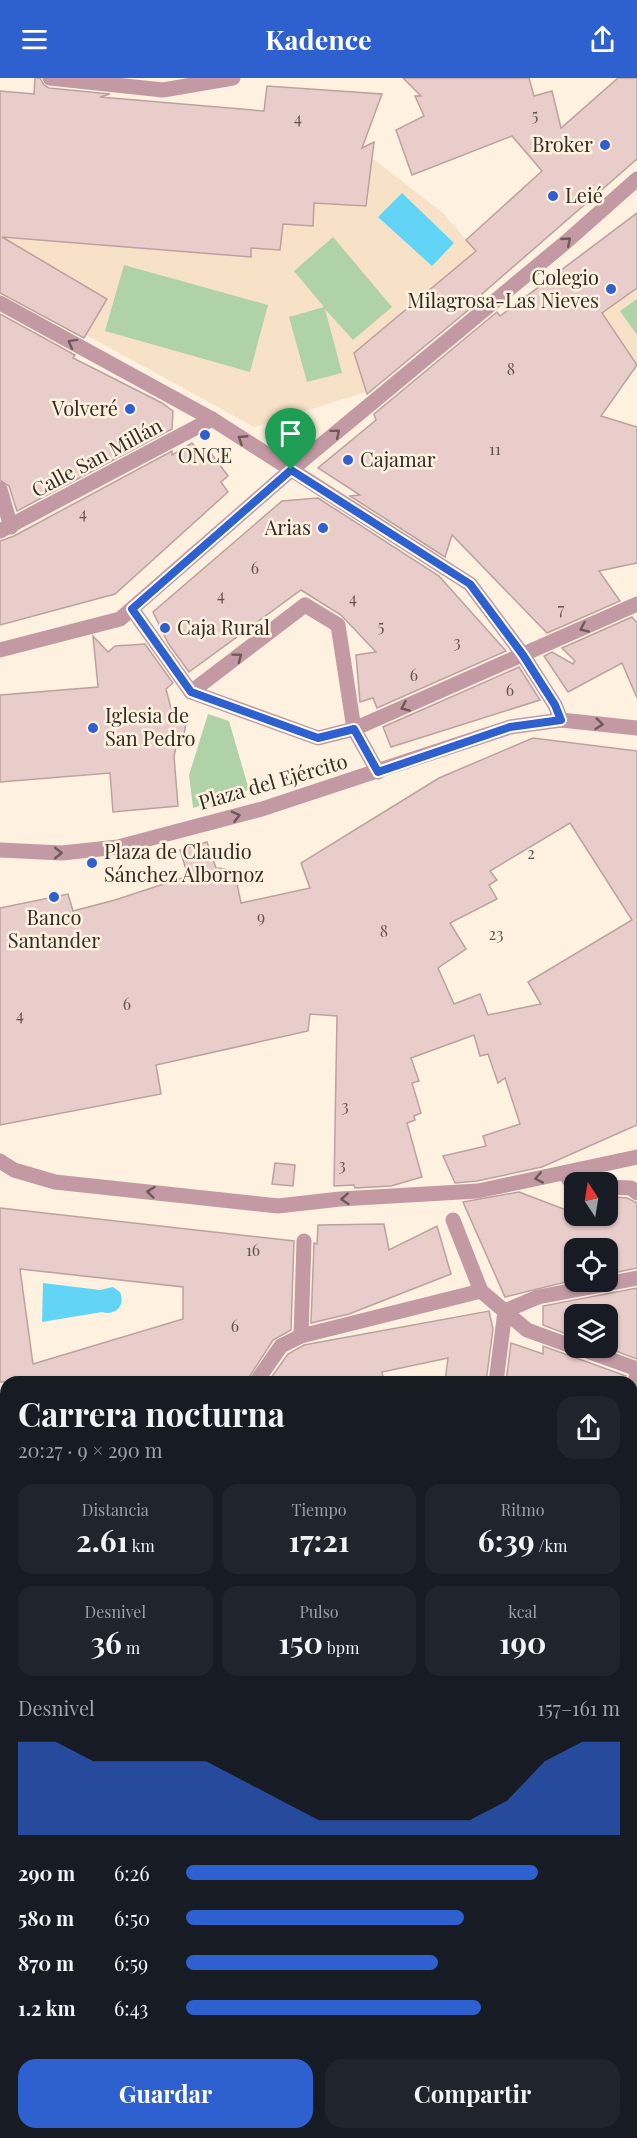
<!DOCTYPE html>
<html lang="es">
<head>
<meta charset="utf-8">
<style>
  :root { --surface:#171b24; --page:#20242c; --text:#f1f3f6; --muted:#9ea1a6; --accent:#2e60cf }
  body { margin:0; font-family:"Playfair Display",serif; background:var(--page); color:var(--text); height:100vh; display:flex; flex-direction:column; font-size:22px; white-space:nowrap }
  * { box-sizing:border-box; margin:0 }
  p { font-size:20px; color:var(--muted) }
  .icon { flex:none; width:33px; height:33px; fill:none; stroke:currentColor; stroke-width:2; stroke-linecap:round; stroke-linejoin:round }
  .map { position:relative; flex:1; overflow:hidden }
  .sheet { position:absolute; left:0px; top:1298px; width:638px; height:764px; display:flex; flex-direction:column; background:var(--surface); border-radius:18px 18px 0 0; box-shadow:0 2px 4px #0004 }
  .sheet>* { flex:none }
  .needle { width:39px; rotate:348deg }
  .controls { position:absolute; left:564px; top:1094px; display:grid; gap:12px }
  .controls a { display:grid; place-items:center; width:54px; height:54px; border-radius:12px; background:var(--surface); box-shadow:0 2px 4px #0004; font-size:30px }
  .pin { position:absolute; display:grid; place-items:center; width:51px; height:51px; color:#fff; margin:-62px -26px; border-radius:50% 50% 50% 0; rotate:-45deg; box-shadow:0 0 6px #0007 }
  .pin .icon { rotate:45deg }
  .round { display:grid; place-items:center; flex:none; width:63px; height:63px; border-radius:18px; background:var(--page) }
  .summary { display:flex; align-items:center; justify-content:space-between; height:102px; padding:0 18px }
  h1 { font-size:33px; font-weight:700; line-height:45px }
  .figures { display:grid; grid-template-columns:repeat(3,1fr); gap:9px; height:102px; padding:6px 18px }
  .figures div { display:grid; align-content:center; border-radius:15px; background:var(--page); text-align:center }
  .figures b { font-size:30px; font-weight:700 }
  .figures small { font-size:16px; font-weight:400 }
  .figures p { font-size:16px }
  .chart { height:168px; padding:12px 18px }
  .chart p { display:flex; justify-content:space-between }
  .chart svg { width:100%; height:108px; margin-top:6px; fill:var(--accent); opacity:.7 }
  .action { display:flex; gap:12px; margin-top:auto; padding:12px 18px }
  .action a { flex:1; height:69px; border-radius:18px; background:var(--accent); color:#fff; font-size:24px; font-weight:700; line-height:69px; text-align:center }
  .action a+a { background:var(--page); color:var(--text) }
  ul { padding:0 18px; list-style:none; font-size:20px }
  li { display:grid; grid-template-columns:96px 72px 1fr; align-items:center; height:45px }
  li i { height:15px; border-radius:8px; background:var(--accent) }
  header { display:flex; justify-content:space-between; align-items:center; height:78px; padding:0 18px; background:var(--accent); color:#fff; font-size:27px; font-weight:700 }
  .map>svg:first-child { display:block }
  .built { fill:#f8e2c7 }
  .green { fill:#afd2a8 }
  .water { fill:#62d5f7 }
  .building { fill:#e9cdca; stroke:#bca19f; stroke-width:1.5; fill-rule:evenodd }
  .lines { fill:none; stroke-linecap:round; stroke-linejoin:round }
  .minor { stroke:#c39aa4; stroke-width:15 }
  .oneway { stroke:#6d5958 }
  .route-casing { stroke:#fff; stroke-width:12 }
  .route { stroke:#2e60cf; stroke-width:8 }
  .poi-dot { fill:#2e60cf; stroke:#fef1e0; stroke-width:2 }
  .labels { text-anchor:middle; stroke-width:5; stroke-linejoin:round; paint-order:stroke }
  .number-label { font-size:16px; fill:#60554e }
  .poi-label { font-size:20px; fill:#332d25; stroke:#fef1e0; text-anchor:start }
  .street-label { font-size:20px; fill:#332d25; stroke:#fef1e0 }
</style>
</head>
<body>
<header><svg class="icon" aria-label="menu" viewBox="0 0 24 24"><path d="M4 6h16M4 12h16M4 18h16"/></svg>Kadence<svg class="icon" aria-label="share" viewBox="0 0 24 24"><path d="M12 15V3M7 8l5-5 5 5M5 13v7h14v-7"/></svg></header>
<div class="map">
<svg width="637" height="2060" viewBox="0 0 637 2060">
  <rect width="100%" height="100%" fill="#fef1e0"/>
  <!-- built -->
  <g class="built">
    <path d="M0,13L110,22L177,35L179,26L264,33L313,147L314,125L365,128L372,80L442,134L476,173L354,275L366,314L254,349L86,257L0,214Z"/>
    <path d="M637,135V286L568,187Z"/>
  </g>
  <!-- green -->
  <g class="green">
    <path d="M333,159L392,229L353,262L325,231L342,295L307,304L289,239L324,229L294,193Z"/>
    <path d="M124,187L268,227L250,294L105,253Z"/>
    <path d="M637,221V257L620,233Z"/>
    <path d="M208,636L229,643L249,712L193,730L189,697Z"/>
  </g>
  <!-- water -->
  <g class="water">
    <path d="M402,115L454,165L432,188L378,139Z"/>
    <path d="M43,1205L100,1212L113,1209L120,1214C126,1228 115,1238 102,1234L42,1244Z"/>
  </g>
  <!-- building -->
  <g class="building">
    <path d="M35,0H40L44,7L49,10L110,16L100,19L264,33L267,8L382,16L362,70L374,64L366,128L314,125L313,148L283,146L280,172L251,170V179L2,159L107,221L84,260L0,215V13L34,16Z"/>
    <path d="M403,0H529L534,18L552,13L561,50L618,0H637V81L482,216L484,219L367,316L354,275L476,173L466,162L542,93L512,58L412,97L396,52L424,38L415,18H421Z"/>
    <path d="M637,135V210L602,235L637,287L601,338L637,349V485L599,493L620,523L547,555L452,457L445,479L350,418L360,417L318,390L376,342L374,336L497,234L500,238Z"/>
    <path d="M0,236L75,277L73,280L162,325L173,333L172,351L17,433L9,408L0,402Z"/>
    <path d="M192,365L201,376L208,371L228,398L221,404L228,414L115,516L0,547V463L14,458L172,373V377Z"/>
    <path d="M318,420L439,498L506,573L377,630L373,620L360,624L356,577L376,574L341,537L301,512L189,594L168,565L153,534L282,423Z"/>
    <path d="M632,539L637,545V620L622,585L568,614L544,578L552,574L573,586L575,583L562,570Z"/>
    <path d="M93,558L108,574L115,568L145,566L173,605L166,611L171,630L186,645L183,663L176,669L174,678L178,728L113,734L110,695L0,704V617L98,609Z"/>
    <path d="M519,589L540,622L391,669L383,649Z"/>
    <path d="M533,660L637,673V1047L542,1089L477,1103L455,1105L443,1078L486,1068L483,1058L520,1046L505,1000L498,1005L488,976L480,978L474,957L411,980L419,1003L412,1005L421,1035L414,1038L415,1042L407,1045L422,1099L391,1108L355,1110L354,1107L334,1108L337,938L310,936L308,953L156,987L161,1016L0,1047V830L68,816L73,833L115,822L188,798L180,772L207,764L216,790L226,791L236,801L241,825L310,810L301,785L439,700ZM570,745L632,842L528,904L541,926L488,937L480,916L454,926L438,890L466,871L450,845L497,821L489,807L497,802L490,793Z"/>
    <path d="M275,1085L295,1087L293,1108L272,1106Z"/>
    <path d="M519,1114L582,1138L608,1137V1123L615,1119L627,1120L637,1125V1190L608,1196V1170H574V1202L505,1219L463,1124Z"/>
    <path d="M0,1130L294,1163L291,1252L273,1262L246,1304H0ZM20,1191L183,1209V1241L33,1286Z"/>
    <path d="M384,1146L389,1172L437,1148L451,1196L349,1236L311,1245L314,1165L317,1166L318,1147Z"/>
    <path d="M637,1210V1281L605,1269H608V1236H574V1259L543,1247V1228Z"/>
    <path d="M489,1233L493,1251L486,1304H445L448,1280L382,1294L384,1304H268L288,1276L304,1267Z"/>
    <path d="M511,1265L543,1276V1268L626,1298L625,1304H506Z"/>
  </g>
  <g class="lines">
    <!-- minor -->
    <g class="minor">
      <path d="M50,0L163,12L233,0"/>
      <path d="M0,225L212,341L470,506L523,577L555,627L561,642"/>
      <path d="M0,411L11,449"/>
      <path d="M0,453L212,341"/>
      <path d="M132,531L191,614L318,660L354,651L637,526"/>
      <path d="M0,572L120,541L291,392L566,164L637,101"/>
      <path d="M191,614L305,527L338,547L354,651L378,694"/>
      <path d="M0,772L62,775L118,769L262,731L510,649L561,642L637,650"/>
      <path d="M0,1083L14,1092L55,1104L278,1128L340,1121L478,1113L637,1079"/>
      <path d="M564,1095L574,1108"/>
      <path d="M608,1109L631,1110L637,1115"/>
      <path d="M453,1142L481,1213L527,1252L574,1269"/>
      <path d="M301,1258L304,1163"/>
      <path d="M576,1269L637,1291"/>
      <path d="M256,1304L281,1268L301,1258L481,1213"/>
      <path d="M496,1304L505,1233L538,1219L637,1200"/>
      <path d="M632,1313L637,1296"/>
      <path d="M632,1350L637,1353"/>
      <path d="M0,1374L6,1375"/>
      <path d="M632,1534L637,1535"/>
      <path d="M632,1569L637,1560"/>
      <path d="M632,1690L637,1679"/>
      <path d="M0,1754L6,1736"/>
      <path d="M0,1876L6,1877"/>
      <path d="M632,1953L637,1946"/>
      <path d="M0,1954H6"/>
      <path d="M0,2030H6"/>
      <path d="M205,2055L210,2060"/>
      <path d="M627,2055L637,2058"/>
      <path d="M255,2060L262,2055"/>
      <path d="M524,2060L529,2055"/>
    </g>
  </g>
  <!-- one-way arrows -->
  <defs><path id="oneway-chevron" d="M-2-3.5L2.5 0L-2 3.5" fill="none" stroke-width="1.6" stroke-linecap="round" stroke-linejoin="round" transform="scale(1.5)"/></defs>
  <g class="oneway">
    <use href="#oneway-chevron" transform="translate(567 163) rotate(-41)"/>
    <use href="#oneway-chevron" transform="translate(72 265) rotate(-151)"/>
    <use href="#oneway-chevron" transform="translate(336 355) rotate(-40)"/>
    <use href="#oneway-chevron" transform="translate(242 361) rotate(-147)"/>
    <use href="#oneway-chevron" transform="translate(584 550) rotate(156)"/>
    <use href="#oneway-chevron" transform="translate(238 579) rotate(-37)"/>
    <use href="#oneway-chevron" transform="translate(405 629) rotate(156)"/>
    <use href="#oneway-chevron" transform="translate(599 646) rotate(6)"/>
    <use href="#oneway-chevron" transform="translate(236 738) rotate(-15)"/>
    <use href="#oneway-chevron" transform="translate(58 775)"/>
    <use href="#oneway-chevron" transform="translate(539 1100) rotate(169)"/>
    <use href="#oneway-chevron" transform="translate(151 1114) rotate(-174)"/>
    <use href="#oneway-chevron" transform="translate(345 1121) rotate(176)"/>
  </g>
  <g class="lines">
    <defs>
      <path id="route" d="M291,392L470,506L523,577L555,627L561,642L510,649L378,694L354,651L318,660L191,614L132,531Z"/>
    </defs>
    <!-- route casing -->
    <use href="#route" class="route-casing"/>
    <!-- route -->
    <use href="#route" class="route"/>
  </g>
  <!-- markers -->
  <g class="poi-dot">
    <circle cx="605" cy="67" r="6"/>
    <circle cx="553" cy="118" r="6"/>
    <circle cx="611" cy="211" r="6"/>
    <circle cx="130" cy="331" r="6"/>
    <circle cx="205" cy="357" r="6"/>
    <circle cx="348" cy="382" r="6"/>
    <circle cx="323" cy="450" r="6"/>
    <circle cx="165" cy="550" r="6"/>
    <circle cx="93" cy="650" r="6"/>
    <circle cx="92" cy="785" r="6"/>
    <circle cx="54" cy="819" r="6"/>
  </g>
  <g class="labels">
    <!-- number labels -->
    <g class="number-label">
      <text x="535" y="43">5</text>
      <text x="298" y="46">4</text>
      <text x="511" y="297">8</text>
      <text x="495" y="377">11</text>
      <text x="83" y="441">4</text>
      <text x="255" y="496">6</text>
      <text x="221" y="523">4</text>
      <text x="353" y="526">4</text>
      <text x="561" y="537">7</text>
      <text x="381" y="554">5</text>
      <text x="457" y="570">3</text>
      <text x="414" y="603">6</text>
      <text x="510" y="618">6</text>
      <text x="531" y="781">2</text>
      <text x="261" y="845">9</text>
      <text x="384" y="859">8</text>
      <text x="496" y="862">23</text>
      <text x="127" y="932">6</text>
      <text x="20" y="943">4</text>
      <text x="345" y="1034">3</text>
      <text x="342" y="1093">3</text>
      <text x="253" y="1178">16</text>
      <text x="235" y="1254">6</text>
    </g>
    <!-- poi labels -->
    <g class="poi-label">
      <text x="593" y="74" text-anchor="end">Broker</text>
      <text x="565" y="125">Leié</text>
      <text x="599" y="207" text-anchor="end">Colegio<tspan x="599" dy="23">Milagrosa-Las Nieves</tspan></text>
      <text x="118" y="338" text-anchor="end">Volveré</text>
      <text x="205" y="385" text-anchor="middle">ONCE</text>
      <text x="360" y="389">Cajamar</text>
      <text x="311" y="457" text-anchor="end">Arias</text>
      <text x="177" y="557">Caja Rural</text>
      <text x="105" y="645">Iglesia de<tspan x="105" dy="23">San Pedro</tspan></text>
      <text x="104" y="781">Plaza de Claudio<tspan x="104" dy="23">Sánchez Albornoz</tspan></text>
      <text x="54" y="847" text-anchor="middle">Banco<tspan x="54" dy="23">Santander</tspan></text>
    </g>
    <!-- street labels -->
    <g class="street-label">
      <text transform="translate(97 380) rotate(-28)" y="7">Calle San Millán</text>
      <text transform="translate(273 704) rotate(-16)" y="7">Plaza del Ejército</text>
    </g>
  </g>
</svg>
<div class="controls">
<a><svg class="needle" viewBox="-14 -14 28 28"><path d="M0-13l5 13h-10z" fill="#e53935"/><path d="M0 13l5-13h-10z" fill="#9ea1a6"/></svg></a>
<a><svg class="icon" aria-label="locate" viewBox="0 0 24 24"><circle cx="12" cy="12" r="6"/><path d="M12 2v4M12 18v4M2 12h4M18 12h4"/></svg></a>
<a><svg class="icon" aria-label="layers" viewBox="0 0 24 24"><path d="M12 4l9 5-9 5-9-5zM3 14l9 5 9-5"/></svg></a>
</div>
<div class="pin" style="left:291px;top:392px;background:#1e9e55"><svg class="icon" aria-label="arrive" viewBox="0 0 24 24"><path d="M6 21V4h12l-3 4 3 4H6"/></svg></div>
<section class="sheet">
<div class="summary"><div><h1>Carrera nocturna</h1><p>20:27 · 9 × 290 m</p></div><a class="round"><svg class="icon" aria-label="share" viewBox="0 0 24 24"><path d="M12 15V3M7 8l5-5 5 5M5 13v7h14v-7"/></svg></a></div>
<div class="figures">
<div><p>Distancia</p><b>2.61<small> km</small></b></div>
<div><p>Tiempo</p><b>17:21</b></div>
<div><p>Ritmo</p><b>6:39<small> /km</small></b></div>
</div>
<div class="figures">
<div><p>Desnivel</p><b>36<small> m</small></b></div>
<div><p>Pulso</p><b>150<small> bpm</small></b></div>
<div><p>kcal</p><b>190</b></div>
</div>
<div class="chart"><p><span>Desnivel</span>157–161 m</p>
<svg viewBox="0 0 160 44" preserveAspectRatio="none"><path d="M0 44V6L10 6L20 14L30 14L40 14L50 14L60 22L70 30L80 38L90 38L100 38L110 38L120 38L130 30L140 14L150 6L160 6V44z"/></svg>
</div>
<ul>
<li><b>290 m</b>6:26<i style="width:81%"></i></li>
<li><b>580 m</b>6:50<i style="width:64%"></i></li>
<li><b>870 m</b>6:59<i style="width:58%"></i></li>
<li><b>1.2 km</b>6:43<i style="width:68%"></i></li>
</ul>
<div class="action"><a>Guardar</a><a>Compartir</a></div>
</section>
</div>
</body>
</html>
